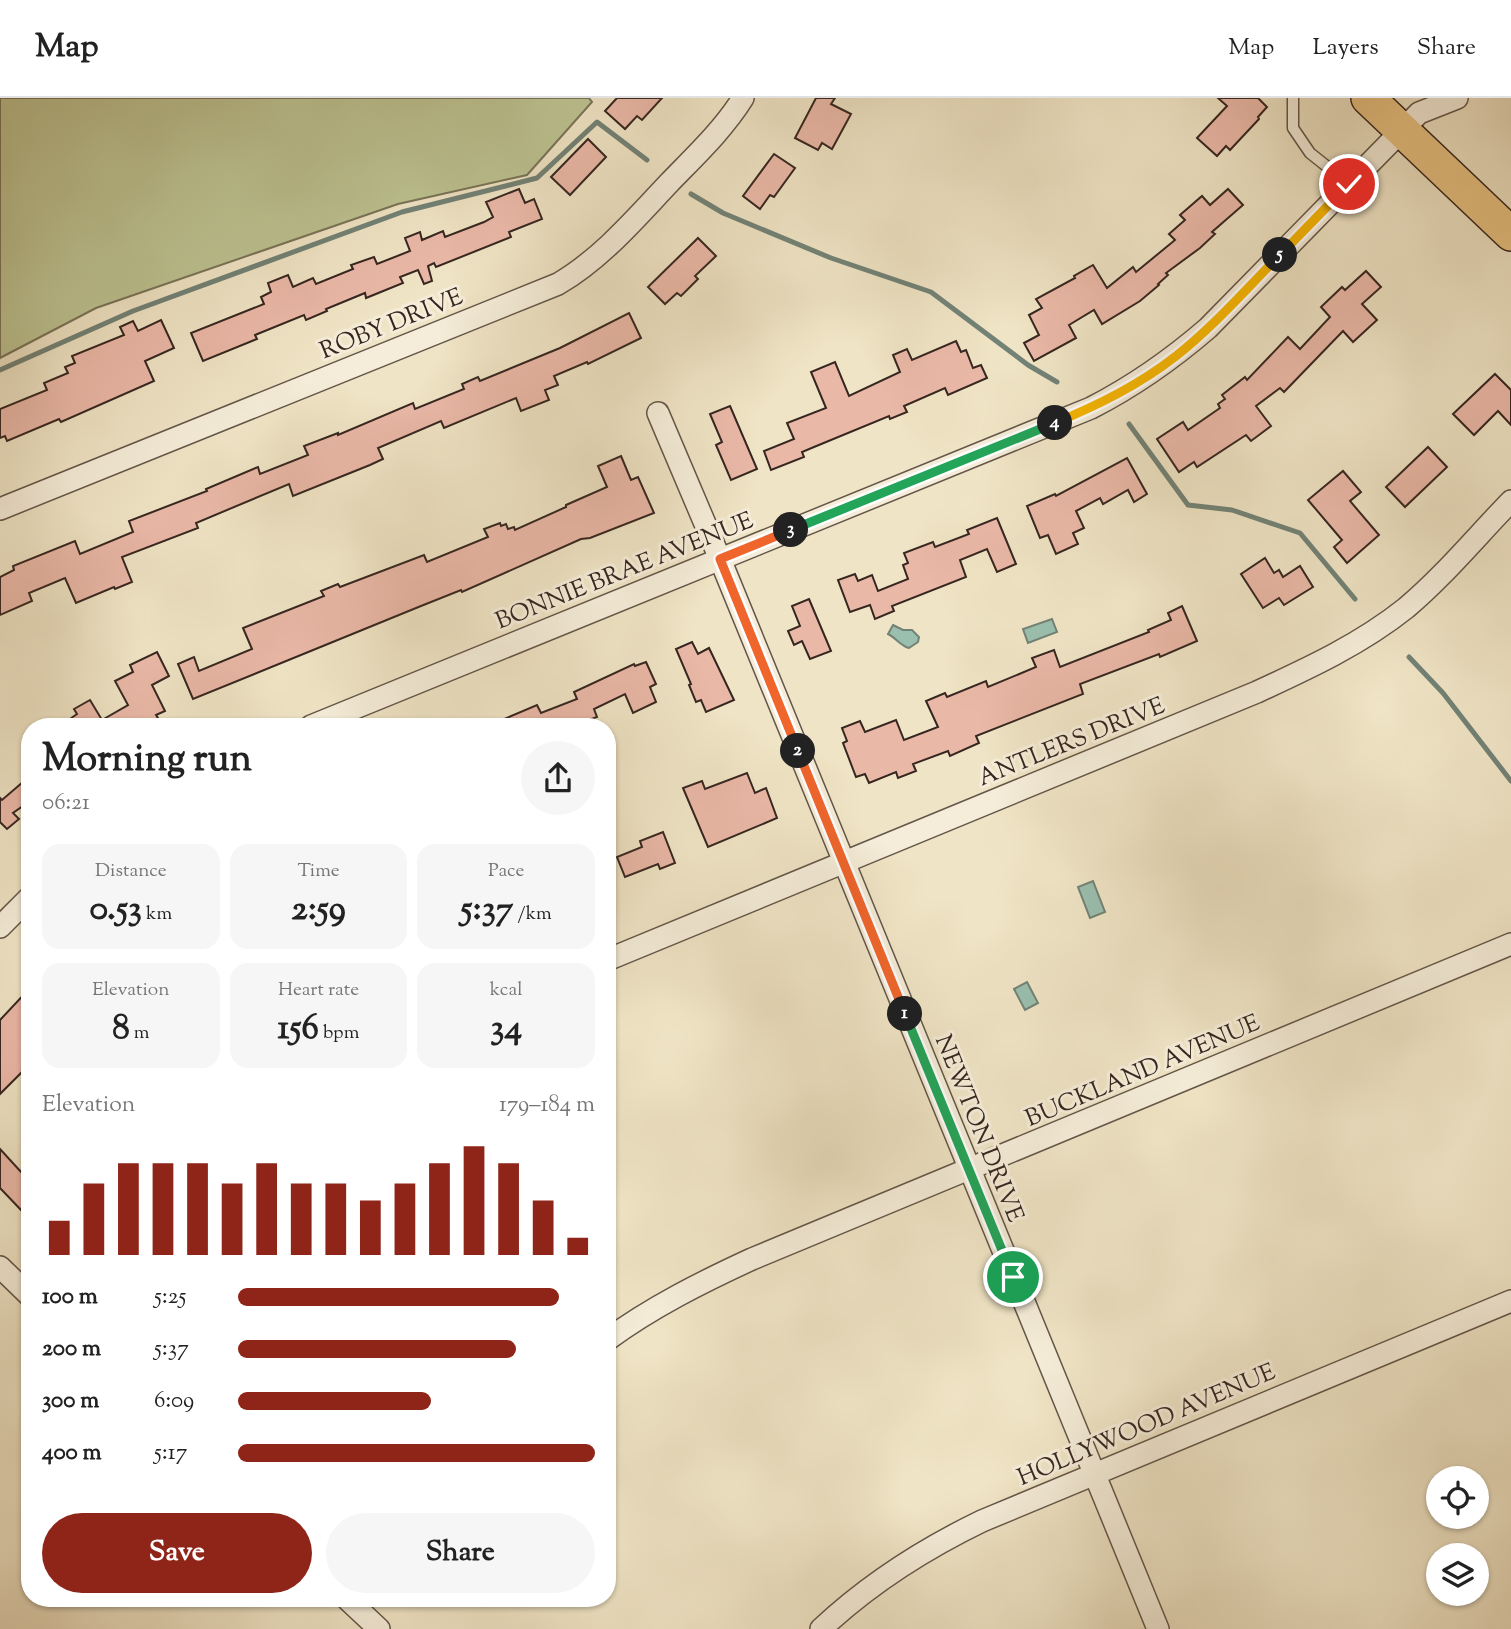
<!DOCTYPE html>
<html lang="en">
<head>
<meta charset="utf-8">
<style>
  :root { --surface:#fff; --page:#f6f6f6; --text:#222; --muted:#767676; --line:#e0e0e0; --accent:#8f2418 }
  body { margin:0; font-family:"Sorts Mill Goudy",serif; background:var(--page); color:var(--text); height:100vh; display:flex; flex-direction:column; font-size:26px; white-space:nowrap }
  * { box-sizing:border-box; margin:0 }
  p { font-size:23px; color:var(--muted) }
  .icon { flex:none; width:38px; height:38px; fill:none; stroke:currentColor; stroke-width:2; stroke-linecap:round; stroke-linejoin:round }
  .map { position:relative; flex:1; overflow:hidden }
  .drawer { position:absolute; left:21px; top:620px; width:595px; height:889px; display:flex; flex-direction:column; background:var(--surface); border-radius:28px; box-shadow:0 2px 5px #0004 }
  .drawer>* { flex:none }
  .fabs { position:absolute; left:1426px; top:1368px; display:grid; gap:14px }
  .fabs a { display:grid; place-items:center; width:63px; height:63px; border-radius:50%; background:var(--surface); box-shadow:0 2px 5px #0004; font-size:35px }
  .pin { position:absolute; display:grid; place-items:center; width:60px; height:60px; color:#fff; margin:-30px; border:4px solid #fff; border-radius:50%; box-shadow:0 2px 7px #0007 }
  .km { position:absolute; width:35px; height:35px; margin:-18px; border-radius:50%; background:#222; color:#fff; font-size:19px; line-height:35px; text-align:center }
  .round { display:grid; place-items:center; flex:none; width:74px; height:74px; border-radius:37px; background:var(--page) }
  .summary { display:flex; align-items:center; justify-content:space-between; height:119px; padding:0 21px }
  h1 { font-size:38px; font-weight:800; line-height:52px }
  .figures { display:grid; grid-template-columns:repeat(3,1fr); gap:10px; height:119px; padding:7px 21px }
  .figures div { display:grid; align-content:center; border-radius:18px; background:var(--page); text-align:center }
  .figures b { font-size:35px; font-weight:800 }
  .figures small { font-size:19px; font-weight:400 }
  .figures p { font-size:19px }
  .chart { height:196px; padding:14px 21px }
  .chart p { display:flex; justify-content:space-between }
  .chart svg { width:100%; height:126px; margin-top:7px; stroke:var(--accent); stroke-width:6 }
  .primary-button { display:flex; gap:14px; margin-top:auto; padding:14px 21px }
  .primary-button a { flex:1; height:80px; border-radius:42px; background:var(--accent); color:#fff; font-size:28px; font-weight:800; line-height:80px; text-align:center }
  .primary-button a+a { background:var(--page); color:var(--text) }
  ul { padding:0 21px; list-style:none; font-size:23px }
  li { display:grid; grid-template-columns:112px 84px 1fr; align-items:center; height:52px }
  li i { height:18px; border-radius:9px; background:var(--accent) }
  header { display:flex; align-items:center; gap:42px; box-sizing:border-box; height:98px; padding:0 35px; background:var(--surface); border-bottom:2px solid var(--line) }
  header strong { font-size:33px }
  nav { display:flex; gap:38px; margin-inline-start:auto; font-size:24px }
  .map>svg:first-child { display:block }
  .green { fill:#bdc392; stroke:#7a7459; stroke-width:2 }
  .water { fill:#9abfaf; stroke:#728276; stroke-width:2 }
  .lines { fill:none; stroke-linecap:round; stroke-linejoin:round }
  .stream { stroke:#728276; stroke-width:5 }
  .building { fill:#eab8a7; stroke:#362620; stroke-width:2 }
  .service-casing { stroke:#645649; stroke-width:13 }
  .minor-casing { stroke:#645649; stroke-width:24 }
  .primary-casing { stroke:#362620; stroke-width:36 }
  .service { stroke:#f5edd9; stroke-width:10 }
  .minor { stroke:#f5edd9; stroke-width:21 }
  .primary { stroke:#e8c282; stroke-width:33 }
  .split-1-casing { stroke:#fff; stroke-width:14 }
  .split-2-casing { stroke:#fff; stroke-width:14 }
  .split-3-casing { stroke:#fff; stroke-width:14 }
  .split-4-casing { stroke:#fff; stroke-width:14 }
  .split-5-casing { stroke:#fff; stroke-width:14 }
  .split-6-casing { stroke:#fff; stroke-width:14 }
  .split-1 { stroke:#22a559; stroke-width:9 }
  .split-2 { stroke:#f0652b; stroke-width:9 }
  .split-3 { stroke:#f0652b; stroke-width:9 }
  .split-4 { stroke:#22a559; stroke-width:9 }
  .split-5 { stroke:#f5b400; stroke-width:9 }
  .split-6 { stroke:#f5b400; stroke-width:9 }
  .labels { text-anchor:middle; stroke-width:6; stroke-linejoin:round; paint-order:stroke }
  .street-label { font-size:24px; fill:#362620; stroke:#f5edd9 }
</style>
</head>
<body>
<header>
<strong>Map</strong>
<nav><a>Map</a><a>Layers</a><a>Share</a></nav>
</header>
<div class="map">
<svg width="1511" height="1531" viewBox="0 0 1511 1531">
  <rect width="100%" height="100%" fill="#efe4c5"/>
  <filter id="stains"><feTurbulence type="fractalNoise" baseFrequency=".00286" numOctaves="4"/><feColorMatrix values="0 0 0 0 .2 0 0 0 0 .09 0 0 0 0 .02 0 0 0 .5 -.17"/></filter>
  <radialGradient id="worn" r=".72"><stop offset=".6" stop-color="#630" stop-opacity="0"/><stop offset="1" stop-color="#630" stop-opacity=".3"/></radialGradient>
  <!-- green -->
  <path class="green" d="M0,0H589L592,4L527,77L398,106L96,210L0,260Z"/>
  <!-- water -->
  <g class="water">
    <path d="M1052,521L1057,534L1028,545L1023,531Z"/>
    <path d="M893,527L903,532H912L919,539L918,544L909,550C901,548 896,540 888,536Z"/>
    <path d="M1093,783L1105,814L1090,820L1078,789Z"/>
    <path d="M1027,884L1038,905L1025,912L1014,891Z"/>
  </g>
  <g class="lines">
    <!-- stream -->
    <g class="stream">
      <path d="M691,96L723,115L831,160L931,194L1028,267L1057,284"/>
      <path d="M0,272L133,213L402,114L537,80L597,24L647,62"/>
      <path d="M1129,326L1188,407L1232,412L1300,435L1355,501"/>
      <path d="M1409,559L1443,595L1511,683"/>
    </g>
  </g>
  <!-- building -->
  <g class="building">
    <path d="M617,0H662L642,22L637,18L625,31L605,13Z"/>
    <path d="M816,0H835L831,6L851,16L832,51L822,45L818,52L795,40Z"/>
    <path d="M1218,0H1258L1267,9L1258,19L1259,21L1230,52L1226,48L1217,58L1197,40L1227,8Z"/>
    <path d="M588,41L606,59L570,97L551,79Z"/>
    <path d="M774,56L795,70L774,99L770,97L760,111L743,98Z"/>
    <path d="M519,91L525,105L534,101L542,121L509,134L511,139L436,169L434,165L428,168L432,183L424,186L418,172L400,179L403,185L366,200L365,195L326,211L327,213L306,222L304,217L255,237L257,241L203,263L191,235L264,206L261,199L271,194L268,185L288,177L293,189L313,180L316,186L353,171L351,167L374,159L377,166L410,153L405,140L420,134L422,142L443,133L445,139L484,124L493,119L486,104Z"/>
    <path d="M1228,91L1243,107L1212,134L1215,136L1200,150L1166,175L1168,177L1158,186L1159,187L1140,203L1102,226L1094,212L1069,227L1076,240L1034,263L1024,245L1039,237L1029,217L1042,210L1036,201L1075,180L1074,178L1093,167L1107,190L1133,169L1136,174L1175,142L1169,136L1185,122L1180,117L1202,98L1210,107Z"/>
    <path d="M698,140L716,158L695,178L698,181L681,198L677,195L665,206L648,189Z"/>
    <path d="M1366,173L1381,189L1362,206L1377,222L1353,244L1343,233L1284,294L1280,290L1256,308L1271,328L1251,343L1246,337L1197,369L1194,364L1179,374L1157,341L1183,324L1188,332L1220,310L1218,306L1225,301L1222,297L1245,279L1247,282L1288,239L1300,251L1330,219L1321,209L1342,189L1345,192Z"/>
    <path d="M629,215L641,240L588,266L587,264L554,278L558,287L545,292L549,302L521,313L516,300L444,330L441,323L378,350L383,361L370,367L293,398L289,386L196,425L198,430L122,459L132,484L115,491L114,489L76,505L65,480L29,495L32,503L0,517V479L14,472L13,468L75,443L80,456L133,434L129,423L207,393L206,391L258,369L260,376L308,357L304,348L338,335V337L413,305L415,311L464,291L462,286L478,279L480,283L560,250Z"/>
    <path d="M161,222L174,250L145,263L154,283L61,324L59,321L7,343L5,338L0,340V311L47,292L44,285L68,275L65,269L75,265L72,258L124,237L120,229L133,223L138,233Z"/>
    <path d="M956,243L961,254L966,252L973,270L981,267L987,280L948,297L945,290L904,308L907,314L890,321L889,318L814,349L802,354L804,359L771,372L764,353L794,341L787,325L826,310L811,274L835,264L849,298L900,274L893,257L907,251L912,262Z"/>
    <path d="M1495,276L1511,292V327L1498,313L1474,337L1453,316Z"/>
    <path d="M730,308L757,371L731,382L716,347L722,344L710,316Z"/>
    <path d="M1428,349L1447,369L1405,409L1386,389Z"/>
    <path d="M621,358L631,382L638,379L654,415L590,440L581,441L462,494L461,492L421,508L193,601L178,566L194,559L199,573L252,551L243,530L324,498L321,493L338,486L340,489L424,457L427,464L488,439L484,431L500,425L501,428L506,426L508,431L514,429L515,432L566,409V407L607,389L598,368Z"/>
    <path d="M1127,360L1147,396L1134,404L1128,392L1103,406L1100,400L1076,413L1084,430L1073,435L1078,446L1056,456L1048,437L1040,440L1027,408L1055,396L1056,398Z"/>
    <path d="M1343,373L1361,394L1350,403L1379,437L1347,465L1334,449L1342,442L1308,402Z"/>
    <path d="M997,420L1016,466L997,474L987,451L960,462L966,479L892,508L894,513L875,521L870,507L850,514L838,482L855,476L858,483L872,477L878,493L908,481L903,467L908,465L904,455L933,444L935,449L969,436L967,432Z"/>
    <path d="M1265,460L1274,475L1279,472L1283,479L1300,468L1313,489L1284,507L1279,500L1263,510L1241,476Z"/>
    <path d="M809,501L831,553L810,561L802,543L794,547L788,533L800,528L792,508Z"/>
    <path d="M1182,508L1197,543L1160,559L1159,556L1080,586L1083,596L976,638L979,645L950,658L948,653L913,666L916,673L898,680L896,674L869,685L865,676L856,679L843,645L847,643L842,630L860,623L865,634L896,622L904,642L938,629L926,603L945,595L947,599L986,583L988,589L1036,569L1032,560L1054,552L1060,569L1149,534L1148,532L1171,522L1168,515Z"/>
    <path d="M692,544L698,556L709,550L734,602L706,614L701,602L696,604L689,587L691,586L676,551Z"/>
    <path d="M157,554L169,578L152,587L165,613L156,617L158,620L143,628L141,624L132,628H60L77,616L74,611L90,602L102,622L128,607L115,583L133,574L130,567Z"/>
    <path d="M646,564L656,586L650,589L656,604L633,615L625,596L594,611L597,619L573,628H488L537,607L541,615L577,601L574,594L634,566L635,568Z"/>
    <path d="M747,675L755,695L766,690L777,720L708,749L683,690L702,683L705,691Z"/>
    <path d="M30,678V703L13,715L19,721L7,731L0,724V700L2,702Z"/>
    <path d="M663,734L675,765L660,771L658,766L625,779L617,759L642,749L640,743Z"/>
    <path d="M30,890V966L0,996V922Z"/>
    <path d="M0,1051L22,1075L30,1068V1106L22,1113L0,1090Z"/>
  </g>
  <g class="lines">
    <defs>
      <path id="service" d="M1293,0V30L1310,55L1349,86"/>
      <g id="minor">
        <path d="M658,315L720,461L1158,1531"/>
        <path d="M0,411L558,186C601,161 635,121 669,85C695,58 723,32 743,0"/>
        <path d="M311,628L1091,310C1134,288 1171,262 1208,230L1419,15L1457,0"/>
        <path d="M0,829L30,799"/>
        <path d="M607,862L1257,594C1309,570 1361,546 1406,510C1444,478 1477,438 1511,403"/>
        <path d="M0,1169L30,1198"/>
        <path d="M607,1242C652,1209 702,1184 752,1161L1511,846"/>
        <path d="M346,1500L379,1531"/>
        <path d="M821,1531C870,1485 922,1452 982,1423L1511,1203"/>
      </g>
      <path id="primary" d="M1368,0L1511,136"/>
    </defs>
    <!-- service casing -->
    <use href="#service" class="service-casing"/>
    <!-- minor casing -->
    <use href="#minor" class="minor-casing"/>
    <!-- primary casing -->
    <use href="#primary" class="primary-casing"/>
    <!-- service -->
    <use href="#service" class="service"/>
    <!-- minor -->
    <use href="#minor" class="minor"/>
    <!-- primary -->
    <use href="#primary" class="primary"/>
  </g>
  <g class="lines">
    <defs>
      <path id="split-1" d="M905,916L1013,1179"/>
      <path id="split-2" d="M798,653L905,916"/>
      <path id="split-3" d="M791,432L720,461L798,653"/>
      <path id="split-4" d="M791,432L1055,325"/>
      <path id="split-5" d="M1055,325C1098,307 1139,287 1176,258C1214,228 1246,191 1280,157"/>
      <path id="split-6" d="M1280,157L1349,86"/>
    </defs>
    <!-- split-1 casing -->
    <use href="#split-1" class="split-1-casing"/>
    <!-- split-2 casing -->
    <use href="#split-2" class="split-2-casing"/>
    <!-- split-3 casing -->
    <use href="#split-3" class="split-3-casing"/>
    <!-- split-4 casing -->
    <use href="#split-4" class="split-4-casing"/>
    <!-- split-5 casing -->
    <use href="#split-5" class="split-5-casing"/>
    <!-- split-6 casing -->
    <use href="#split-6" class="split-6-casing"/>
    <!-- split-1 -->
    <use href="#split-1" class="split-1"/>
    <!-- split-2 -->
    <use href="#split-2" class="split-2"/>
    <!-- split-3 -->
    <use href="#split-3" class="split-3"/>
    <!-- split-4 -->
    <use href="#split-4" class="split-4"/>
    <!-- split-5 -->
    <use href="#split-5" class="split-5"/>
    <!-- split-6 -->
    <use href="#split-6" class="split-6"/>
  </g>
  <g class="labels">
    <!-- street labels -->
    <g class="street-label">
      <text transform="translate(391 225) rotate(-22)" y="8">ROBY DRIVE</text>
      <text transform="translate(624 472) rotate(-22)" y="8">BONNIE BRAE AVENUE</text>
      <text transform="translate(1071 643) rotate(-22)" y="8">ANTLERS DRIVE</text>
      <text transform="translate(1142 972) rotate(-23)" y="8">BUCKLAND AVENUE</text>
      <text transform="translate(980 1030) rotate(68)" y="8">NEWTON DRIVE</text>
      <text transform="translate(1146 1326) rotate(-23)" y="8">HOLLYWOOD AVENUE</text>
    </g>
  </g>
  <rect width="100%" height="100%" filter="url(#stains)"/>
  <rect width="100%" height="100%" fill="url(#worn)"/>
</svg>
<div class="fabs">
<a><svg class="icon" aria-label="locate" viewBox="0 0 24 24"><circle cx="12" cy="12" r="6"/><path d="M12 2v4M12 18v4M2 12h4M18 12h4"/></svg></a>
<a><svg class="icon" aria-label="layers" viewBox="0 0 24 24"><path d="M12 4l9 5-9 5-9-5zM3 14l9 5 9-5"/></svg></a>
</div>
<div class="pin" style="left:1013px;top:1179px;background:#1e9e55"><svg class="icon" aria-label="arrive" viewBox="0 0 24 24"><path d="M6 21V4h12l-3 4 3 4H6"/></svg></div>
<div class="pin" style="left:1349px;top:86px;background:#d93025"><svg class="icon" aria-label="check" viewBox="0 0 24 24"><path d="M5 12l5 5 9-10"/></svg></div>
<b class="km" style="left:905px;top:916px">1</b>
<b class="km" style="left:798px;top:653px">2</b>
<b class="km" style="left:791px;top:432px">3</b>
<b class="km" style="left:1055px;top:325px">4</b>
<b class="km" style="left:1280px;top:157px">5</b>
<section class="drawer">
<div class="summary"><div><h1>Morning run</h1><p>06:21</p></div><a class="round"><svg class="icon" aria-label="share" viewBox="0 0 24 24"><path d="M12 15V3M7 8l5-5 5 5M5 13v7h14v-7"/></svg></a></div>
<div class="figures">
<div><p>Distance</p><b>0.53<small> km</small></b></div>
<div><p>Time</p><b>2:59</b></div>
<div><p>Pace</p><b>5:37<small> /km</small></b></div>
</div>
<div class="figures">
<div><p>Elevation</p><b>8<small> m</small></b></div>
<div><p>Heart rate</p><b>156<small> bpm</small></b></div>
<div><p>kcal</p><b>34</b></div>
</div>
<div class="chart"><p><span>Elevation</span>179–184 m</p>
<svg viewBox="0 0 160 44" preserveAspectRatio="none"><path d="M5 44V32M15 44V19M25 44V12M35 44V12M45 44V12M55 44V19M65 44V12M75 44V19M85 44V19M95 44V25M105 44V19M115 44V12M125 44V6M135 44V12M145 44V25M155 44V38"/></svg>
</div>
<ul>
<li><b>100 m</b>5:25<i style="width:90%"></i></li>
<li><b>200 m</b>5:37<i style="width:78%"></i></li>
<li><b>300 m</b>6:09<i style="width:54%"></i></li>
<li><b>400 m</b>5:17<i style="width:100%"></i></li>
</ul>
<div class="primary-button"><a>Save</a><a>Share</a></div>
</section>
</div>
</body>
</html>
